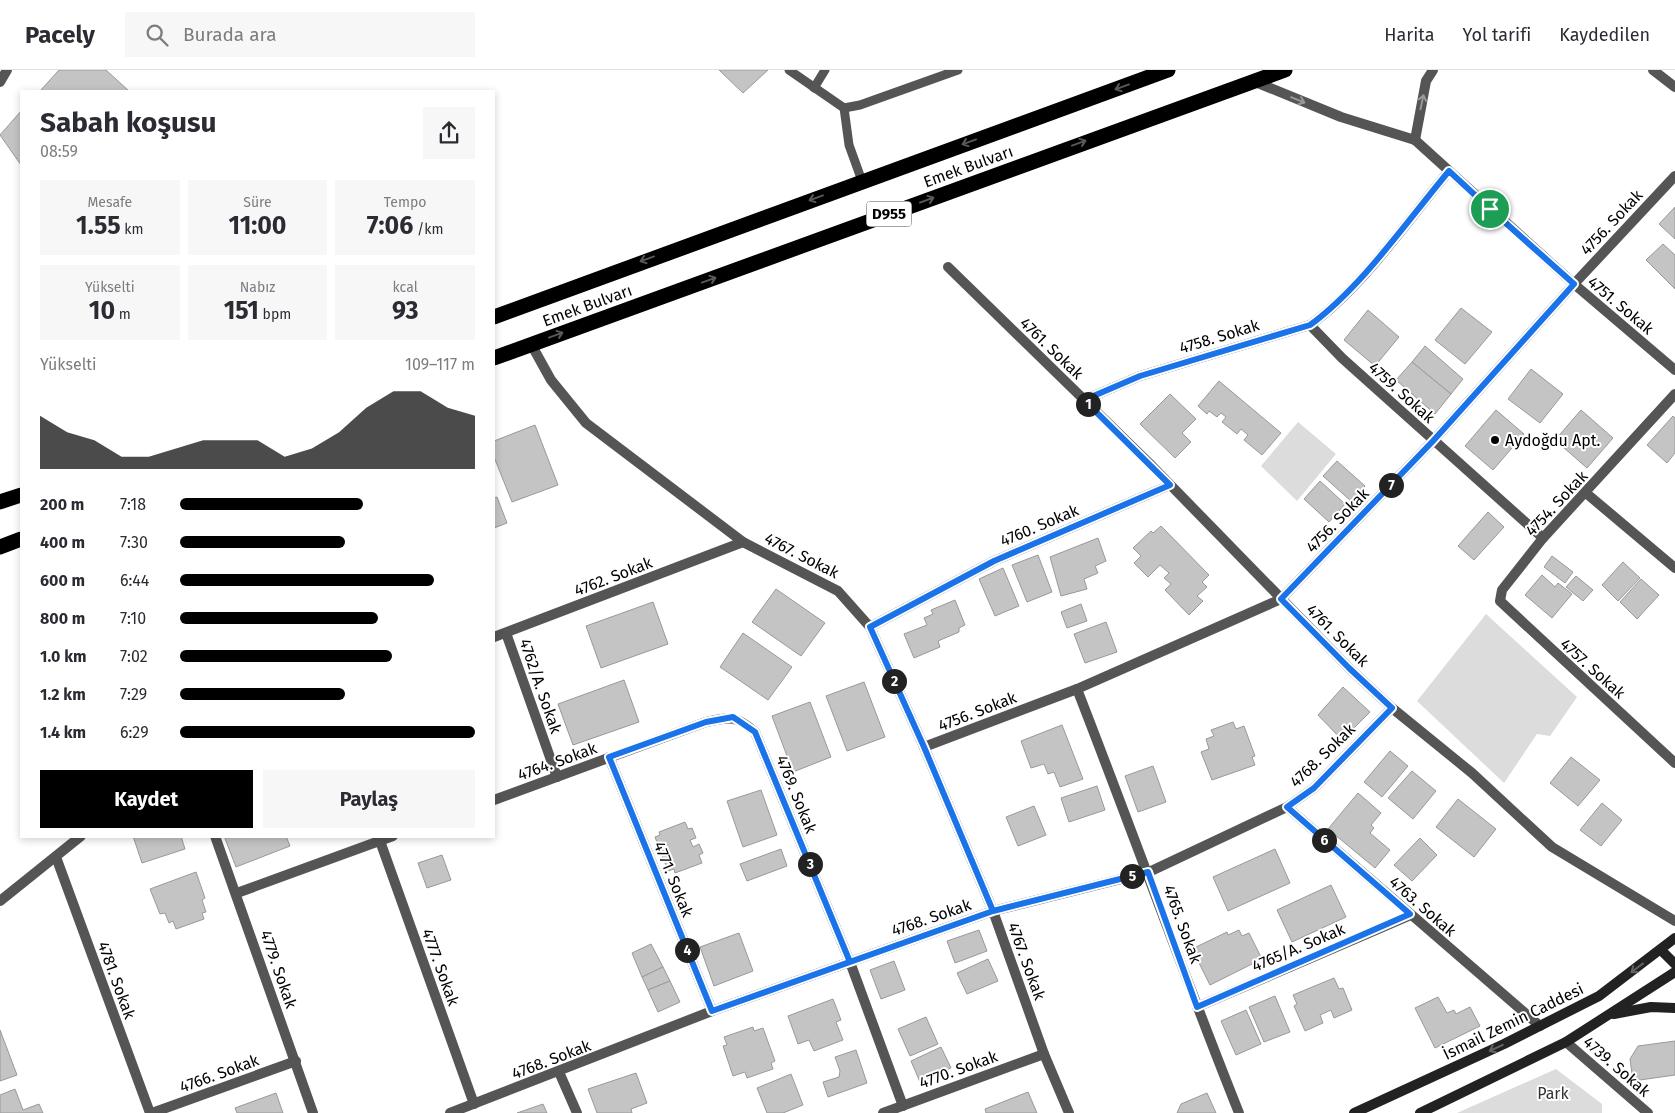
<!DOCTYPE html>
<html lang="tr">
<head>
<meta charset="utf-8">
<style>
  :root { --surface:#fff; --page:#f7f7f7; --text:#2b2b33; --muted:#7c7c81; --line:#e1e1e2; --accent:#000 }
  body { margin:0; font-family:"Fira Sans",sans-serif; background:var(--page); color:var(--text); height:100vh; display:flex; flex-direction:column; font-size:19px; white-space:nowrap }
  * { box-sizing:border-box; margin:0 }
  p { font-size:16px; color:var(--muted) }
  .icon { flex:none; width:28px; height:28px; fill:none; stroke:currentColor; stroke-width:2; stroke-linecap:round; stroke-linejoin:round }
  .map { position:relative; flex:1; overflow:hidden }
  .sheet { position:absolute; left:20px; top:20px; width:475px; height:748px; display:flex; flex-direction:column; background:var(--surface); border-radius:0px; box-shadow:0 2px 8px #0003 }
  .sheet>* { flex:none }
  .pin { position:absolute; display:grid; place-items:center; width:42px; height:42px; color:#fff; margin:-21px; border:2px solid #fff; border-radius:50%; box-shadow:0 1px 5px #0007 }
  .km { position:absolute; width:25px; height:25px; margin:-12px; border-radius:50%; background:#222; color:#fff; font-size:14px; line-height:25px; text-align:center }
  .round { display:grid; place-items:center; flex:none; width:52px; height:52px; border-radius:0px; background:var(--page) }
  .summary { display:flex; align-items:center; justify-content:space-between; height:85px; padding:0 20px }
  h1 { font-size:28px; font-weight:700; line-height:38px }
  .figures { display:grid; grid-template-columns:repeat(3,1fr); gap:8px; height:85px; padding:5px 20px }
  .figures div { display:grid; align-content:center; border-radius:0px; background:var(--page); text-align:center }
  .figures b { font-size:25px; font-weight:700 }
  .figures small { font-size:14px; font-weight:400 }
  .figures p { font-size:14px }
  .chart { height:140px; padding:10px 20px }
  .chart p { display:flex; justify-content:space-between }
  .chart svg { width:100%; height:90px; margin-top:5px; fill:var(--accent); opacity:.7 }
  .button { display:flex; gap:10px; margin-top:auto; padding:10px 20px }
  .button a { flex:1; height:58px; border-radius:0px; background:var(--accent); color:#fff; font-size:20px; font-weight:700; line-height:58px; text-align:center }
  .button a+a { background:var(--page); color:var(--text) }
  ul { padding:0 20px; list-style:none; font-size:16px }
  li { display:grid; grid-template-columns:80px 60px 1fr; align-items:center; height:38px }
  li i { height:12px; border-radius:6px; background:var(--accent) }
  header { display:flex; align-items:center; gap:30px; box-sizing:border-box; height:70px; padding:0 25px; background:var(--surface); border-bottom:1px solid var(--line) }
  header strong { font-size:24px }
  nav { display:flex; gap:28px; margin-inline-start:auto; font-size:18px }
  .search { width:350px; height:45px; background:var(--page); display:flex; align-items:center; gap:12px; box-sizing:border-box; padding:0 18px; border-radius:0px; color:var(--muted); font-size:19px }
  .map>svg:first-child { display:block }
  .green { fill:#dcdcdc }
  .building { fill:#c4c4c4; stroke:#999 }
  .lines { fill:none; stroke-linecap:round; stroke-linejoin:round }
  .lane { stroke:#555; stroke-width:9 }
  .street { stroke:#555; stroke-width:10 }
  .secondary { stroke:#222; stroke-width:10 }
  .highway { stroke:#000; stroke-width:15 }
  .oneway { stroke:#595959 }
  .oneway2 { stroke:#999 }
  .oneway3 { stroke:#646464 }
  .route-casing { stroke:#fff; stroke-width:10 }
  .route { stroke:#1a73e8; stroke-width:6 }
  .poi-dot { fill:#000; stroke:#fff; stroke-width:2 }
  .labels { text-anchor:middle; stroke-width:4; stroke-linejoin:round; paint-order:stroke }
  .shield { fill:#fff; stroke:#4c4c4c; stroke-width:1 }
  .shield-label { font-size:15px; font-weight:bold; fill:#000 }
  .street-label { font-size:16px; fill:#000; stroke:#fff }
  .poi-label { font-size:16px; fill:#000; stroke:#fff; text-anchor:start }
  .park-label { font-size:16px; fill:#333; stroke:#fff }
</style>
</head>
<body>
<header>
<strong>Pacely</strong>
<div class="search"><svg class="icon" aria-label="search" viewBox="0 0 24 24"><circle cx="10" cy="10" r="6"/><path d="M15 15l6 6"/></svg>Burada ara</div>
<nav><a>Harita</a><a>Yol tarifi</a><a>Kaydedilen</a></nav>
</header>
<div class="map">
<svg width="1675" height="1043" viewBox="0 0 1675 1043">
  <rect width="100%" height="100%" fill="#fff"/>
  <!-- green -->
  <g class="green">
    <path d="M1298,352L1336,384L1297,431L1261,396Z"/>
    <path d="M1486,544L1577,627L1550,666L1537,664L1504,713L1417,631Z"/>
    <path d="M1556,999L1602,1034V1043H1457Z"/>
  </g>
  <!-- building -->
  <g class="building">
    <path d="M59,0H106L129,21H40Z"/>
    <path d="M719,0H768L743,23Z"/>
    <path d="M21,41V95L0,65Z"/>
    <path d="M1675,137V169L1659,154Z"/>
    <path d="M1663,174L1675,185V219L1646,190Z"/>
    <path d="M1461,238L1492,262L1465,294L1435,270Z"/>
    <path d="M1368,240L1399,267L1375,296L1344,270Z"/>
    <path d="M1425,276L1463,309L1451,324L1412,292Z"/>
    <path d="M1412,292L1451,324L1435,344L1396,310Z"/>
    <path d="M1531,299L1563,324L1540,353L1508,329Z"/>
    <path d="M1219,311L1281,363L1262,385L1244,370L1248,365L1241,359L1237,364L1222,352L1226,347L1221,343L1217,347L1209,341L1207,344L1198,336Z"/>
    <path d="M1170,324L1196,349L1182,363L1191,372L1175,388L1140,354Z"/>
    <path d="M1496,340L1524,364L1493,400L1465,376Z"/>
    <path d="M1581,340L1613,368L1587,398L1555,370Z"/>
    <path d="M1673,346L1675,348V383L1667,393L1647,375Z"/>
    <path d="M535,355L558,415L512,432L494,387V371Z"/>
    <path d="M1337,391L1365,416L1352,432L1323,406Z"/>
    <path d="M1320,411L1345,434L1329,452L1304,429Z"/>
    <path d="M497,427L507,453L494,458V428Z"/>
    <path d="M1488,442L1504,457L1474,490L1458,476Z"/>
    <path d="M1161,456L1209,505L1202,512L1207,517L1197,526L1203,531L1189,545L1165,520L1171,514L1164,508L1169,503L1160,495L1148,507L1134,493L1141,486L1133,478L1151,461L1153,463Z"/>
    <path d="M1098,468L1106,491L1095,496L1098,503L1084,509L1087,519L1061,526L1050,487Z"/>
    <path d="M1038,485L1052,522L1027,532L1012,495Z"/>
    <path d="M1552,486L1573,502L1565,513L1544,497Z"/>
    <path d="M1623,492L1640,508L1618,531L1602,515Z"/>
    <path d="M1003,498L1019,536L995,546L979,509Z"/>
    <path d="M1542,505L1555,517L1558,513L1572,524L1552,548L1525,525Z"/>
    <path d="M1576,506L1593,520L1583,531L1566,517Z"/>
    <path d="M1641,509L1659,525L1637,549L1620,532Z"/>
    <path d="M776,519L825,553L801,586L752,552Z"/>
    <path d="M955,530L965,555L959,558V562L938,571L940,577L914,588L904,564L927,555L924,548L933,544L931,540Z"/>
    <path d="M653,532L668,574L601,598L586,556Z"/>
    <path d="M1081,534L1087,551L1067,558L1061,542Z"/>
    <path d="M1106,552L1117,582L1085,593L1074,564Z"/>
    <path d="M743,563L792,597L768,630L720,597Z"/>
    <path d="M624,610L639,652L573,675L558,634Z"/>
    <path d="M864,612L885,667L847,681L826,626Z"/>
    <path d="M1343,617L1370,642L1342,670L1318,645Z"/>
    <path d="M810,632L831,687L793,702L772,646Z"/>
    <path d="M1233,652L1236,659L1244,656L1255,686L1252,687L1255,695L1212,710L1201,682L1209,679L1206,669L1214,666L1211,660Z"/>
    <path d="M1062,655L1083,709L1060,717L1054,702L1048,704L1044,694L1031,698L1021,671Z"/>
    <path d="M1390,681L1408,696L1382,727L1364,712Z"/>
    <path d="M1571,687L1600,710L1578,736L1550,713Z"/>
    <path d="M1153,696L1166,732L1138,742L1125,706Z"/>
    <path d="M1412,701L1436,721L1413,749L1388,728Z"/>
    <path d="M1097,716L1105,740L1069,752L1061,728Z"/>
    <path d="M761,720L777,765L743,777L727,731Z"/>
    <path d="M1358,723L1381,743L1371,755L1374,758L1370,763L1390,780L1375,798L1328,759Z"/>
    <path d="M1458,729L1496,759L1474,787L1436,757Z"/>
    <path d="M1602,733L1622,750L1601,776L1580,760Z"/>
    <path d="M1034,736L1046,765L1018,776L1006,747Z"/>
    <path d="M685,752L688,759L692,758L696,768L690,770L693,777L699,774L703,783L699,785L702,793L675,803L674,799L668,801L655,767L660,765L659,762Z"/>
    <path d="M133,766H181L185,779L142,793Z"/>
    <path d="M224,766H286L290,776L236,797Z"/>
    <path d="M1420,768L1437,785L1412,811L1394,795Z"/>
    <path d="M781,779L787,796L747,811L740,794Z"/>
    <path d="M1275,779L1290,813L1228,841L1213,807Z"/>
    <path d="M442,785L451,810L427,818L418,793Z"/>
    <path d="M196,802L205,828L202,830L206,842L202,843L204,849L176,859L173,851L169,853L165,843L160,844L150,819Z"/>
    <path d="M1331,815L1346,847L1292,872L1277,840Z"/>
    <path d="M979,860L987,881L955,893L947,871Z"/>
    <path d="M1239,860L1242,866L1249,863L1262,889L1210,915L1192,879L1227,862L1228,865Z"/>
    <path d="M739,863L753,901L714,916L700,877Z"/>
    <path d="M651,874L663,897L642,907L632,883Z"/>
    <path d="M988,889L998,911L967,924L957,903Z"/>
    <path d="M894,891L905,920L881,929L870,900Z"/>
    <path d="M663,897L670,911L648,920L642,907Z"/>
    <path d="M1334,908L1339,919L1343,918L1352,940L1334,948L1331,940L1320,945L1323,953L1305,961L1294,936L1297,934L1293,925Z"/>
    <path d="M670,911L680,932L658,942L648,920Z"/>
    <path d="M1275,926L1290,962L1264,972L1249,937Z"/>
    <path d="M1438,927L1447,943L1454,940L1456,944L1470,937L1480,956L1435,978L1415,938Z"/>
    <path d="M833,929L841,950L836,952L843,970L814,981L809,970L798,974L788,946Z"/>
    <path d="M1246,940L1261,974L1236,985L1221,951Z"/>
    <path d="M926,947L938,974L910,986L898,959Z"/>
    <path d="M753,957L754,961L763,958L775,991L771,993L773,999L747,1008L745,1002L733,1006L723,976L727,975L724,967Z"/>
    <path d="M0,960L17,1005L0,1011Z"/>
    <path d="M1675,971V1005L1633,1011L1630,989L1638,976Z"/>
    <path d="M941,977L951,998L920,1012L911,991Z"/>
    <path d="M856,980L867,1013L828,1027L823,1012L839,1007L840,1001L835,987Z"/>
    <path d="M636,1003L647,1033L631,1039L632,1043H597L588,1019Z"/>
    <path d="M791,1004L803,1035L783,1043H767L757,1018Z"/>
    <path d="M15,1019L23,1040L39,1034L43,1043H0V1025Z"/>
    <path d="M1028,1022L1037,1043H986L985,1039Z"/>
    <path d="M276,1023L283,1043H237L235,1038Z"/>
    <path d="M1207,1023L1216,1043H1177L1181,1034Z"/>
    <path d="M543,1034L547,1043H517Z"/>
  </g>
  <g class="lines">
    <!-- lane -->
    <g class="lane">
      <path d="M789,0L844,38L860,35L958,0"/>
      <path d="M814,18L825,0"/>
      <path d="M844,38L849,75L862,111"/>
    </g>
    <!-- street -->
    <g class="street">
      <path d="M1653,0L1675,17"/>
      <path d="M1253,11L1341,47L1415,70L1426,11L1433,0"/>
      <path d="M0,12L7,0"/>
      <path d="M1415,70L1574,214L1675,300"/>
      <path d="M948,197L1149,393L1349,598L1392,638L1472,703L1552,777L1675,851"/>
      <path d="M1310,255L1342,288L1543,468"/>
      <path d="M531,274L551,310L586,353L743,472L838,521L870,557L924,677L993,841L1044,984L1069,1043"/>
      <path d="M1675,324L1543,468L1502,520L1500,531L1675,693"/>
      <path d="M1084,330L1140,306L1310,255C1362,218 1408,150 1449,101"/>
      <path d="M1586,423L1675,498"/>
      <path d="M870,557L994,491L1170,415"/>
      <path d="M506,563L557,707"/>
      <path d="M494,567L743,472"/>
      <path d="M1077,619C1132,760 1183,903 1239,1043"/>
      <path d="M924,677L1077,619L1281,529L1433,371L1574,214L1675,106"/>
      <path d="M609,687L712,941"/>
      <path d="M494,730L706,652C731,647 735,645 755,662L850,892L903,1036"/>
      <path d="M1287,737L1540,956"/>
      <path d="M215,766L313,1043"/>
      <path d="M380,771L474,1034"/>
      <path d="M56,787L150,1043"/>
      <path d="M237,823L393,766"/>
      <path d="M0,831L81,766"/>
      <path d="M1197,937L1411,845"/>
      <path d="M1566,972L1648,1043"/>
      <path d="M559,1002L577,1043"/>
      <path d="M152,1043L296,991"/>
      <path d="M450,1043L712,941L993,841L1149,802L1287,737L1314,718L1392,638"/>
      <path d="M883,1043L1044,984"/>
    </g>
    <!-- secondary -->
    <g class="secondary">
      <path d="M1661,880L1675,894"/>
      <path d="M1614,944L1651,937L1675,938"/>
      <path d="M1354,1043L1504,974L1599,926L1675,868"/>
      <path d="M1420,1043L1566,972L1675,902"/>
    </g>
    <!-- highway -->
    <g class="highway">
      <path d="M494,247L1168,0"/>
      <path d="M494,288L1285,0"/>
      <path d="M0,432L21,425"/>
      <path d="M0,477L21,469"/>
    </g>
  </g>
  <!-- one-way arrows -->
  <defs><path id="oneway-shaft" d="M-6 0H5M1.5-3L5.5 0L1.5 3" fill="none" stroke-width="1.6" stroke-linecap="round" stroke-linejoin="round" transform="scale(1.25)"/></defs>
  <g class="oneway">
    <use href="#oneway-shaft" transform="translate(1122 17) rotate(160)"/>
    <use href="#oneway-shaft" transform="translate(969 72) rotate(160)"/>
    <use href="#oneway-shaft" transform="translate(1079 73) rotate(-20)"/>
    <use href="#oneway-shaft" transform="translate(816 128) rotate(160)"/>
    <use href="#oneway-shaft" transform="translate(927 130) rotate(-20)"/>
    <use href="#oneway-shaft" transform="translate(647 189) rotate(160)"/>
    <use href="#oneway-shaft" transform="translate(709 210) rotate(-20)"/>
    <use href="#oneway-shaft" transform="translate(556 265) rotate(-20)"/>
  </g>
  <g class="oneway2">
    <use href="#oneway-shaft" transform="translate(1298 30) rotate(22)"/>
    <use href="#oneway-shaft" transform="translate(1422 32) rotate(-78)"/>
  </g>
  <g class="oneway3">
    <use href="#oneway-shaft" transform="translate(1637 898) rotate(143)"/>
    <use href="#oneway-shaft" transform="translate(1496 978) rotate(155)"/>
  </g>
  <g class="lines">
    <defs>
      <path id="route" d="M1490,139L1449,101C1408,150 1361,218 1310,255L1140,306L1084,330L1170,415L994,491L870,557L924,677L993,841L850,892L755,662L733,647L706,652L609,687L712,941L993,841L1148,802L1197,937L1410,844L1287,737L1314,718L1392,638L1349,598L1281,529L1433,371L1574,214L1490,139"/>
    </defs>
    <!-- route casing -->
    <use href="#route" class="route-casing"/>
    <!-- route -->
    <use href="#route" class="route"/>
  </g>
  <!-- markers -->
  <circle class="poi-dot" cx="1495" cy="370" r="5"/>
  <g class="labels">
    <!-- shield labels -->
    <rect class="shield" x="866.5" y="131.5" width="45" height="25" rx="4"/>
    <g class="shield-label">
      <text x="889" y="149">D955</text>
    </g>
    <!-- street labels -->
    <g class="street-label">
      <text transform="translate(968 96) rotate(-20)" y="6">Emek Bulvarı</text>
      <text transform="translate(1611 152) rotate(-47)" y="6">4756. Sokak</text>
      <text transform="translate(587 235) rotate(-20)" y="6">Emek Bulvarı</text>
      <text transform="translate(1621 235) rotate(40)" y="6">4751. Sokak</text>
      <text transform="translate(1219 266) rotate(-17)" y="6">4758. Sokak</text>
      <text transform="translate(1052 278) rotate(44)" y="6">4761. Sokak</text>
      <text transform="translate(1402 322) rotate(42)" y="6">4759. Sokak</text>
      <text transform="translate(1556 433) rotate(-47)" y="6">4754. Sokak</text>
      <text transform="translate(1337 450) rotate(-46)" y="6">4756. Sokak</text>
      <text transform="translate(1039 455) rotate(-23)" y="6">4760. Sokak</text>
      <text transform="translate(802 485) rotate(27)" y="6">4767. Sokak</text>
      <text transform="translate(613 506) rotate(-21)" y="6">4762. Sokak</text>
      <text transform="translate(1338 565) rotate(45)" y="6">4761. Sokak</text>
      <text transform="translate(1593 598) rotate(42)" y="6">4757. Sokak</text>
      <text transform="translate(541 616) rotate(71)" y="6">4762/A. Sokak</text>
      <text transform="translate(977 641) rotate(-21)" y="6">4756. Sokak</text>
      <text transform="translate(1322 685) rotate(-44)" y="6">4768. Sokak</text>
      <text transform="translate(557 691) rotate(-20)" y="6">4764. Sokak</text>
      <text transform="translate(797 724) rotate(68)" y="6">4769. Sokak</text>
      <text transform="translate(674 809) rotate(68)" y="6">4771. Sokak</text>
      <text transform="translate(1423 836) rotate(41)" y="6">4763. Sokak</text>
      <text transform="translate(931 847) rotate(-19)" y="6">4768. Sokak</text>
      <text transform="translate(1183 854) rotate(70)" y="6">4765. Sokak</text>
      <text transform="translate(1298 877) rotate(-23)" y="6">4765/A. Sokak</text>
      <text transform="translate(1027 891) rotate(70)" y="6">4767. Sokak</text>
      <text transform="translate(441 897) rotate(70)" y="6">4777. Sokak</text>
      <text transform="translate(279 899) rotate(71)" y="6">4779. Sokak</text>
      <text transform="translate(117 910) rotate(70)" y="6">4781. Sokak</text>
      <text transform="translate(1513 951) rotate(-26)" y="6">İsmail Zemin Caddesi</text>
      <text transform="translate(551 989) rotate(-21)" y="6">4768. Sokak</text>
      <text transform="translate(1617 996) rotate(41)" y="6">4739. Sokak</text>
      <text transform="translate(958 999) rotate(-20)" y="6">4770. Sokak</text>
      <text transform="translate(219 1003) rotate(-20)" y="6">4766. Sokak</text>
    </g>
    <!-- poi labels -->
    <g class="poi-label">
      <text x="1505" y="376">Aydoğdu Apt.</text>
    </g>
    <!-- park labels -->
    <g class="park-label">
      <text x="1553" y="1029">Park</text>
    </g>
  </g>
</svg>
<div class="pin" style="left:1490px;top:139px;background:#1e9e55"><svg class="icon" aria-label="arrive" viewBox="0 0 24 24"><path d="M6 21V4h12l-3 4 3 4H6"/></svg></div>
<b class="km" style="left:1088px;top:334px">1</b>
<b class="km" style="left:894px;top:611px">2</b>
<b class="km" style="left:810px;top:794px">3</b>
<b class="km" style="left:687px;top:880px">4</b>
<b class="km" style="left:1132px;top:806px">5</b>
<b class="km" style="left:1324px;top:770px">6</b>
<b class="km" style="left:1391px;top:415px">7</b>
<section class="sheet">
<div class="summary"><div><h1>Sabah koşusu</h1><p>08:59</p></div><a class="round"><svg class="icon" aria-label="share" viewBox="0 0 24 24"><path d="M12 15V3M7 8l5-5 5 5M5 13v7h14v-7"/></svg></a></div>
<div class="figures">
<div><p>Mesafe</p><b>1.55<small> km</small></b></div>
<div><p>Süre</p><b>11:00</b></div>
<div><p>Tempo</p><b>7:06<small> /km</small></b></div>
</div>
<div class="figures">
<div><p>Yükselti</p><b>10<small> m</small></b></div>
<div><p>Nabız</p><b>151<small> bpm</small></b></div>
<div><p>kcal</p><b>93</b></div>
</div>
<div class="chart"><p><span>Yükselti</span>109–117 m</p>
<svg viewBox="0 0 160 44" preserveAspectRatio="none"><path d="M0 44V18L10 26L20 30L30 38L40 38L50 34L60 30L70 30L80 30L90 38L100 34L110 26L120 14L130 6L140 6L150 14L160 18V44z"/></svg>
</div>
<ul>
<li><b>200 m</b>7:18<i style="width:62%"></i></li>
<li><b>400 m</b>7:30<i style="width:56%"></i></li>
<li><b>600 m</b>6:44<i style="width:86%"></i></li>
<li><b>800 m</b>7:10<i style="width:67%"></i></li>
<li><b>1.0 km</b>7:02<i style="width:72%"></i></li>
<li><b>1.2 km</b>7:29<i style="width:56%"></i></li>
<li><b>1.4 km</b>6:29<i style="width:100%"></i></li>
</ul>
<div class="button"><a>Kaydet</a><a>Paylaş</a></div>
</section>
</div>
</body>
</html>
